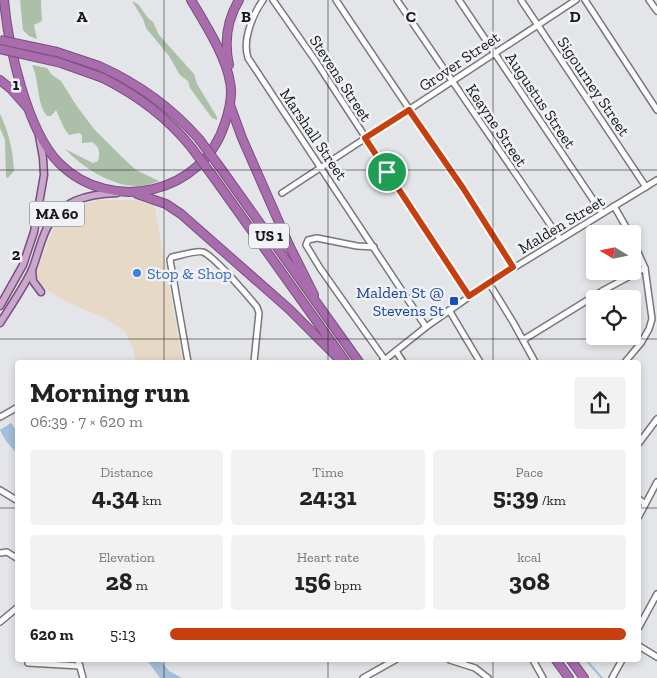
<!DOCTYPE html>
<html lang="en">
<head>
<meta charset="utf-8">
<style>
  :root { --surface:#fff; --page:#f2f2f2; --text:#222; --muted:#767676; --accent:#c73f0f }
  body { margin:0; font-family:"Zilla Slab",serif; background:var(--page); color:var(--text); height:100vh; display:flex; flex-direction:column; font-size:19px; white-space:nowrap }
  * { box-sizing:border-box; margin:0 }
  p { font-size:16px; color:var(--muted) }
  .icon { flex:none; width:28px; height:28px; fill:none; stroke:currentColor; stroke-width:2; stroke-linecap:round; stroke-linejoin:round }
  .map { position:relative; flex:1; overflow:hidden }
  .side { position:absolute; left:15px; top:360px; width:626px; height:302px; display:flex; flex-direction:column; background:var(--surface); border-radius:5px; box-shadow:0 2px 8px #0003 }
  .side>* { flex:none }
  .needle { width:32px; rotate:280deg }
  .controls { position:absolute; left:586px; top:225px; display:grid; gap:10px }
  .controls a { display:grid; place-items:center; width:55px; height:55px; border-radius:5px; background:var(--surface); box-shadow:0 2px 8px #0003; font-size:25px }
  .pin { position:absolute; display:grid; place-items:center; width:42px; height:42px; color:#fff; margin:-21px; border:2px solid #fff; border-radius:50%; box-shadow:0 1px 5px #0007 }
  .round { display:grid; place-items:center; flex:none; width:52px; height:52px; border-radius:5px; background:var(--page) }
  .head { display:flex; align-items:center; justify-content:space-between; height:85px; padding:0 15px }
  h1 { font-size:28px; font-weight:700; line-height:38px }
  .metrics { display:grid; grid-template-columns:repeat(3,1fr); gap:8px; height:85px; padding:5px 15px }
  .metrics div { display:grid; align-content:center; border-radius:5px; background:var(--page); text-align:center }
  .metrics b { font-size:25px; font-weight:700 }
  .metrics small { font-size:14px; font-weight:400 }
  .metrics p { font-size:14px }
  ul { padding:0 15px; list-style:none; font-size:16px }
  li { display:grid; grid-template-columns:80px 60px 1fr; align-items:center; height:38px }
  li i { height:12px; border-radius:6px; background:var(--accent) }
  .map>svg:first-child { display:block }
  .commercial { fill:#e6d9c5 }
  .green { fill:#acc0a9 }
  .water { fill:#a3bed8 }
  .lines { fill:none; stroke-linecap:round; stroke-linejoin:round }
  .stream { stroke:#a3bed8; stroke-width:2 }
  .minor-casing { stroke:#76787b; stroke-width:8 }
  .major-casing { stroke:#77507b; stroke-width:9 }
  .highway-casing { stroke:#77507b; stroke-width:10 }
  .minor { stroke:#fff; stroke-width:5 }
  .major { stroke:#cba7ce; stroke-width:6 }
  .highway { stroke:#a96dae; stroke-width:8 }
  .highway-bridge-casing { stroke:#77507b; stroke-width:10; stroke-linecap:butt }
  .highway-bridge { stroke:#a96dae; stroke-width:8 }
  .route-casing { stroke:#fff; stroke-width:10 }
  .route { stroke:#c73f0f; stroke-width:6 }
  .grid { fill:none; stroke:#19191b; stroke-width:1; stroke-opacity:0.55 }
  .shop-dot { fill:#3f7fe0; stroke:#f0f2f6; stroke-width:2 }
  .transit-dot { fill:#1a4fb4; stroke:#f0f2f6; stroke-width:2 }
  .labels { text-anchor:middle; stroke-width:5; stroke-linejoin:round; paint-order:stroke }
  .shield { fill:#f0f2f6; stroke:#5a5a5d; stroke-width:1 }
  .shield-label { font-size:15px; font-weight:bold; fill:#19191b }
  .street-label { font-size:16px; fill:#19191b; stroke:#f0f2f6 }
  .shop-label { font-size:16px; fill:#366cbe; stroke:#f0f2f6; text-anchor:start }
  .transit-label { font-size:16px; fill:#164399; stroke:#f0f2f6; text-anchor:end }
  .grid-label { font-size:16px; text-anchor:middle; font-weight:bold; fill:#19191b; stroke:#f0f2f6; stroke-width:5; stroke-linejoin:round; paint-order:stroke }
</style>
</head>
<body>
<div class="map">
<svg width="657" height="678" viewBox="0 0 657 678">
  <rect width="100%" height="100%" fill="#e3e5e9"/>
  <!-- commercial -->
  <path class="commercial" d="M99,200H133L154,205L183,362H136L133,348L125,331L108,320L65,301L43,287L37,280L38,269L52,231L56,224L67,213L75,207Z"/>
  <!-- green -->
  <g class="green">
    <path d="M20,0H41L42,21L34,25L37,39L29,36L23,30Z"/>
    <path d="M132,1L138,4L148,18L153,22L159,35L194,74L197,84L217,117V120L212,118L190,88L188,81L180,75L169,56L146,28L143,19Z"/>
    <path d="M32,65L47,68L52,75L61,81L76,105L94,129L123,158L136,170L159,181C127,197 87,172 65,149L93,163L98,161C100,153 100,147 92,142L82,143V135L79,133L69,135L64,128L56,110L51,116H47C36,102 40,82 32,65Z"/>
    <path d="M0,114C9,133 13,150 14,171L8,178L6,177L5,140L0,128Z"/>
  </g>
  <!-- water -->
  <g class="water">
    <path d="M11,423L17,432V454L6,441L0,430Z"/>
    <path d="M147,660H160L169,671L182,678H160Z"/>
  </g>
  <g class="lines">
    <!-- stream -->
    <path class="stream" d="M586,660L602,678"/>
    <defs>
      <g id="minor">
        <path d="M263,0C253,14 242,40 248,58L426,327"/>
        <path d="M273,0L317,63L469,296"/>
        <path d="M336,0C395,89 456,176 513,267"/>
        <path d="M397,0L560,239"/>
        <path d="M459,0L602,213"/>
        <path d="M521,0L646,187"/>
        <path d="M585,0L657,110"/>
        <path d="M649,0L657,11"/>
        <path d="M282,193L576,0"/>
        <path d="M614,206L630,234"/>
        <path d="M374,247L357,246L317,238L308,240L306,245L320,268L385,360"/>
        <path d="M489,283L513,322L535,362"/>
        <path d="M449,310L480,362"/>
        <path d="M523,340L604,290L645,268"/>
        <path d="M396,351L403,362"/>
        <path d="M188,362L170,260L172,257C179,256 197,250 203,252C215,257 248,296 257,307L259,313L254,362"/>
        <path d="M382,362L426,327L489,283L657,180"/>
        <path d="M625,362L641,343L649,329L652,319L645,268L632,239"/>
        <path d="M0,417L18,407"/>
        <path d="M639,443L657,419"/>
        <path d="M0,490L18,501"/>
        <path d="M639,499L645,504"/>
        <path d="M639,516L657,482"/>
        <path d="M0,553L7,552L18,559"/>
        <path d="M0,622L18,607"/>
        <path d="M639,627L657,594"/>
        <path d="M639,646L657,657"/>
        <path d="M78,660L83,678"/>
        <path d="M450,660L475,668L488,678"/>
        <path d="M533,660L543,678"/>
        <path d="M28,663L80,666"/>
        <path d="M363,678L395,660"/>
        <path d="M612,678L622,660"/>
      </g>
      <g id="major">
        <path d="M32,270L33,281L41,292"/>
        <path d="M0,306L23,265L34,232L44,175L43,158L39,136"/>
        <path d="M0,323C11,306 23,288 32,270C37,257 40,243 46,230C60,200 88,194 117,193"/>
      </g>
      <g id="highway">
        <path d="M4,0C8,45 27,131 59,163C111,215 203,194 225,123C229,111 233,95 230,82C226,56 204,22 191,0"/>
        <path d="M229,65C224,42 227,20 239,0"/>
        <path d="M99,66C137,83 171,107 199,139"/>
        <path d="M103,78C137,95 167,117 191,147"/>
        <path d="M0,80L11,89L27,107"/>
        <path d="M230,105L242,138L289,245L314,295"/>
        <path d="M219,166L359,362"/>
        <path d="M212,175L345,361"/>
        <path d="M137,194L166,204L181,214L289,309L342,362"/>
        <path d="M556,660L569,678"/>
        <path d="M571,660L584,678"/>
      </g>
    </defs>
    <!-- minor casing -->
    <use href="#minor" class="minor-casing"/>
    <!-- major casing -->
    <use href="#major" class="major-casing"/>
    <!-- highway casing -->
    <use href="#highway" class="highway-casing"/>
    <!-- minor -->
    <use href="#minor" class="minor"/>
    <!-- major -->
    <use href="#major" class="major"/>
    <!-- highway -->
    <use href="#highway" class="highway"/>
    <defs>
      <g id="highway-bridge">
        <path d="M0,40L57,52L99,66"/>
        <path d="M0,49L61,63L103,78"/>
        <path d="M199,139L219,166"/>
        <path d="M191,147L212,175"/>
      </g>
    </defs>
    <!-- highway-bridge casing -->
    <use href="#highway-bridge" class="highway-bridge-casing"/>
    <!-- highway-bridge -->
    <use href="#highway-bridge" class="highway-bridge"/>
  </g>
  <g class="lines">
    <defs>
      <path id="route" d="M409,110L463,188L513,267L469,296L365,138Z"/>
    </defs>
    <!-- route casing -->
    <use href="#route" class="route-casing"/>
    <!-- route -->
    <use href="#route" class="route"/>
  </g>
  <!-- grid -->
  <path class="grid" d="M164,0V362M328,0V362M493,0V362M0,170H657M0,339H657M0,508H18M639,508H657M164,660V678M328,660V678M493,660V678"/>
  <!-- markers -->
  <circle class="shop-dot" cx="137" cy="273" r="5"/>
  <rect class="transit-dot" x="449" y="296" width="10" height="10" rx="2.5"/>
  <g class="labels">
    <!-- shield labels -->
    <g class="shield">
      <rect x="29.5" y="201.5" width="55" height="25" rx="4"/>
      <rect x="249" y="223.5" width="40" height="25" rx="4"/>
    </g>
    <g class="shield-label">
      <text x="57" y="219">MA 60</text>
      <text x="269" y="241">US 1</text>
    </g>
    <!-- street labels -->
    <g class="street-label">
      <text transform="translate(459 61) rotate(-34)" y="6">Grover Street</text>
      <text transform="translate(341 78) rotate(57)" y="6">Stevens Street</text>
      <text transform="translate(594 86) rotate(56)" y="6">Sigourney Street</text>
      <text transform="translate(541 100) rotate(56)" y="6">Augustus Street</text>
      <text transform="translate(497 125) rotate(56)" y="6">Keayne Street</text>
      <text transform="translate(314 134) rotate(56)" y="6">Marshall Street</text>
      <text transform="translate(561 224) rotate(-31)" y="6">Malden Street</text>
    </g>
    <!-- shop labels -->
    <g class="shop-label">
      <text x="147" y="279">Stop &amp; Shop</text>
    </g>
    <!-- transit labels -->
    <g class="transit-label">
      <text x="444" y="298">Malden St @<tspan x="444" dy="18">Stevens St</tspan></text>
    </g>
  </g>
  <g class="grid-label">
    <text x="82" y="22">A</text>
    <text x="246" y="22">B</text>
    <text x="411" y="22">C</text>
    <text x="575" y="22">D</text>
    <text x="16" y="90">1</text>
    <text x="16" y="260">2</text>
  </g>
</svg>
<div class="controls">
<a><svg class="needle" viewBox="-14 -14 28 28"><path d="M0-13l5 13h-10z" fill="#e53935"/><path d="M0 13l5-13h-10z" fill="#767676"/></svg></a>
<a><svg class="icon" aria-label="locate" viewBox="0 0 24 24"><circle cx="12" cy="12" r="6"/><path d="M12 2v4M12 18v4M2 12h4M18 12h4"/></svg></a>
</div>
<div class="pin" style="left:387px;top:172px;background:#1e9e55"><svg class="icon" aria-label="arrive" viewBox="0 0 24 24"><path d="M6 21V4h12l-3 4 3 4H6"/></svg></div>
<section class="side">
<div class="head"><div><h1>Morning run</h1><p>06:39 · 7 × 620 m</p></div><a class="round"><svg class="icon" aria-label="share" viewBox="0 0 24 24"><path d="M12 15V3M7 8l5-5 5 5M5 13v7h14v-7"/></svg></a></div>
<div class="metrics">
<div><p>Distance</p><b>4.34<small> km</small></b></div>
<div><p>Time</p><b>24:31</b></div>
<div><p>Pace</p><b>5:39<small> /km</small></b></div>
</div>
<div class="metrics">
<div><p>Elevation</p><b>28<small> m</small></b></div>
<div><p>Heart rate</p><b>156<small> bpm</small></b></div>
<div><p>kcal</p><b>308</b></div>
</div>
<ul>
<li><b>620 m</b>5:13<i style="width:100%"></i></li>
</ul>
</section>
</div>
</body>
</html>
